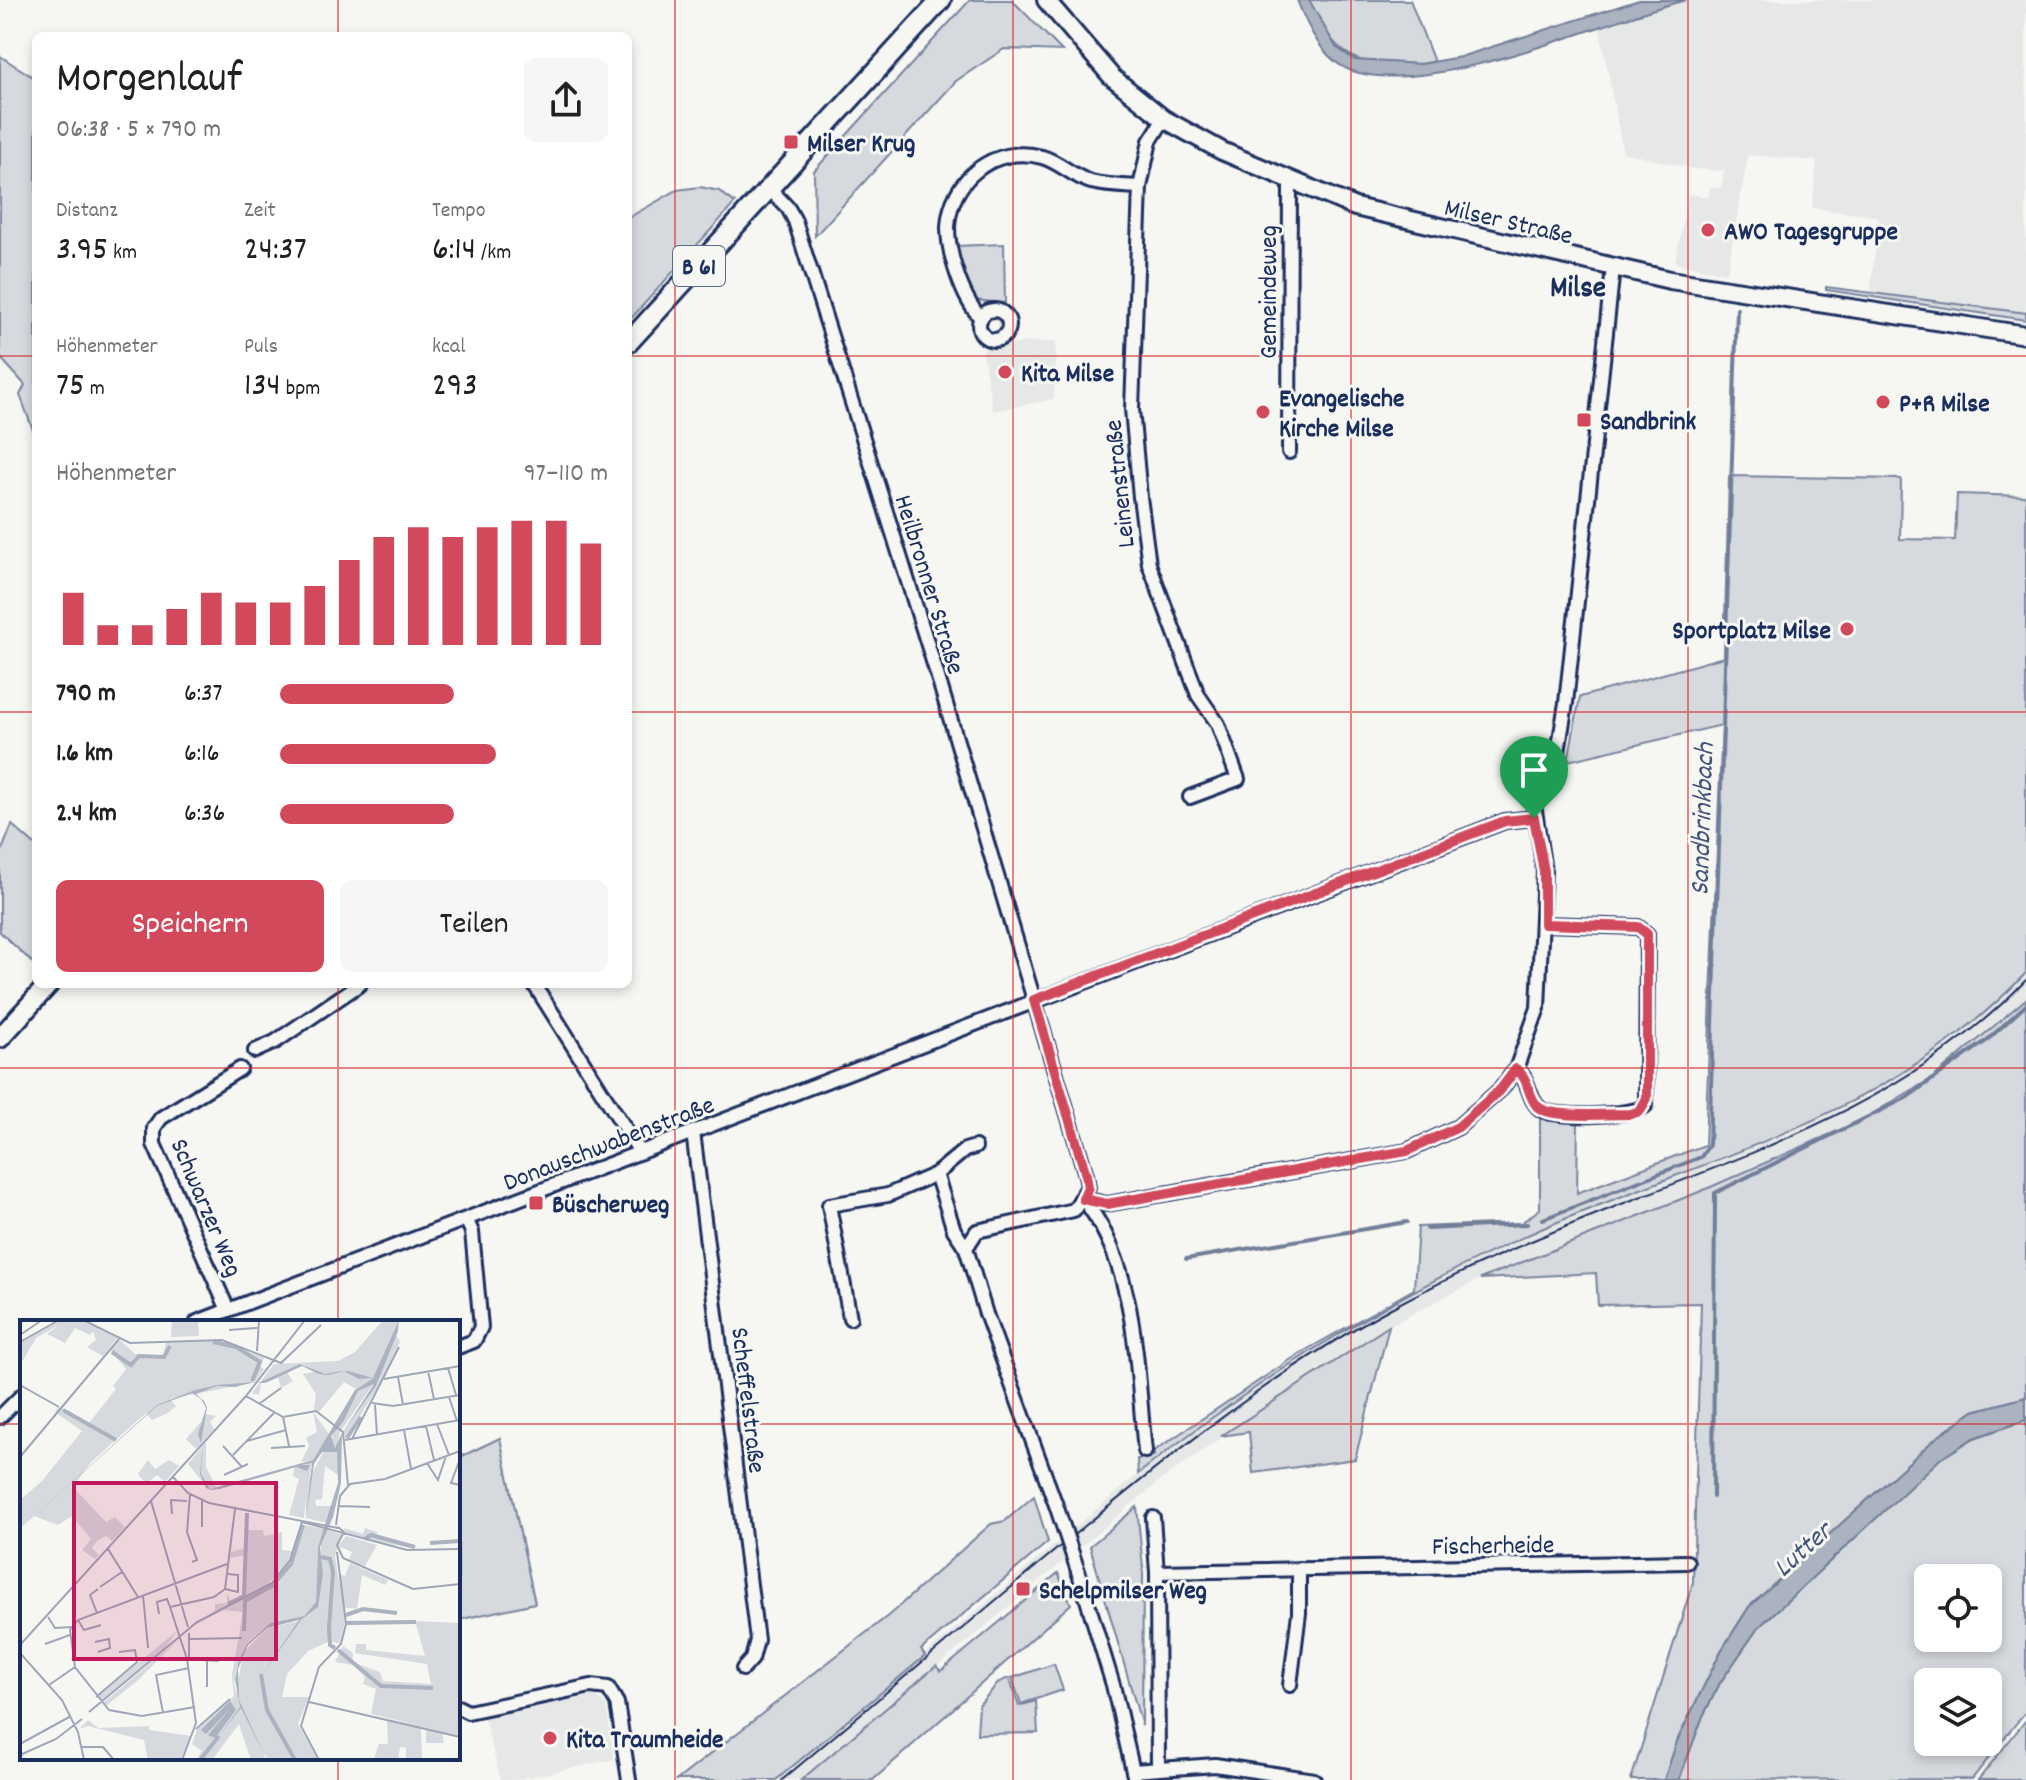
<!DOCTYPE html>
<html lang="de">
<head>
<meta charset="utf-8">
<style>
  :root { --surface:#fff; --page:#f6f6f6; --text:#202124; --muted:#757577; --accent:#d1495b }
  body { margin:0; font-family:Dekko,sans-serif; background:var(--page); color:var(--text); height:100vh; display:flex; flex-direction:column; font-size:30px; white-space:nowrap }
  * { box-sizing:border-box; margin:0 }
  p { font-size:26px; color:var(--muted) }
  .icon { flex:none; width:44px; height:44px; fill:none; stroke:currentColor; stroke-width:2; stroke-linecap:round; stroke-linejoin:round }
  .map { position:relative; flex:1; overflow:hidden }
  .side { position:absolute; left:32px; top:32px; width:600px; height:956px; display:flex; flex-direction:column; background:var(--surface); border-radius:12px; box-shadow:0 4px 12px #0003 }
  .side>* { flex:none }
  .buttons { position:absolute; left:1914px; top:1564px; display:grid; gap:16px }
  .buttons a { display:grid; place-items:center; width:88px; height:88px; border-radius:12px; background:var(--surface); box-shadow:0 4px 12px #0003; font-size:40px }
  .pin { position:absolute; display:grid; place-items:center; width:68px; height:68px; color:#fff; margin:-82px -34px; border-radius:50% 50% 50% 0; rotate:-45deg; box-shadow:0 0 8px #0007 }
  .pin .icon { rotate:45deg }
  .round { display:grid; place-items:center; flex:none; width:84px; height:84px; border-radius:12px; background:var(--page) }
  .overview { display:flex; align-items:center; justify-content:space-between; height:136px; padding:0 24px }
  h1 { font-size:44px; font-weight:600; line-height:60px }
  .metrics { display:grid; grid-template-columns:repeat(3,1fr); gap:12px; height:136px; padding:8px 24px }
  .metrics div { display:grid; align-content:center }
  .metrics b { font-size:34px; font-weight:600 }
  .metrics small { font-size:22px; font-weight:400 }
  .metrics p { font-size:22px }
  .chart { height:224px; padding:16px 24px }
  .chart p { display:flex; justify-content:space-between }
  .chart svg { width:100%; height:144px; margin-top:8px; stroke:var(--accent); stroke-width:6 }
  .cta { display:flex; gap:16px; margin-top:auto; padding:16px 24px }
  .cta a { flex:1; height:92px; border-radius:12px; background:var(--accent); color:#fff; font-size:32px; font-weight:600; line-height:92px; text-align:center }
  .cta a+a { background:var(--page); color:var(--text) }
  ul { padding:0 24px; list-style:none; font-size:26px }
  li { display:grid; grid-template-columns:128px 96px 1fr; align-items:center; height:60px }
  li i { height:20px; border-radius:10px; background:var(--accent) }
  .map>svg:first-child { display:block }
  .built { fill:#e6e7e7 }
  .green { fill:#d6d9dd; stroke:#78849e; stroke-width:2; fill-rule:evenodd }
  .water { fill:#abb2c0; stroke:#717e99; stroke-width:2 }
  .lines { fill:none; stroke-linecap:round; stroke-linejoin:round }
  .stream { stroke:#717e99; stroke-width:4 }
  .street-casing { stroke:#1b2f5e; stroke-width:18 }
  .secondary-casing { stroke:#1b2f5e; stroke-width:22 }
  .primary-casing { stroke:#1b2f5e; stroke-width:24 }
  .street { stroke:#f6f6f2; stroke-width:12 }
  .secondary { stroke:#f6f6f2; stroke-width:16 }
  .primary { stroke:#f6f6f2; stroke-width:18 }
  .tram { stroke:#1b2f5e; stroke-width:2 }
  .street-bridge-casing { stroke:#1b2f5e; stroke-width:18; stroke-linecap:butt }
  .street-bridge { stroke:#f6f6f2; stroke-width:12 }
  .route-casing { stroke:#fff; stroke-width:16 }
  .route { stroke:#d1495b; stroke-width:10 }
  .grid { fill:none; stroke:#d62828; stroke-width:2; stroke-opacity:0.55 }
  .poi-dot { fill:#d1495b; stroke:#f6f6f2; stroke-width:3 }
  .labels { text-anchor:middle; stroke-width:6; stroke-linejoin:round; paint-order:stroke }
  .shield { fill:#f6f6f2; stroke:#5d6b8a; stroke-width:2 }
  .shield-label { font-size:24px; font-weight:bold; fill:#1b2f5e }
  .poi-label { font-size:26px; font-weight:bold; fill:#1b2f5e; stroke:#f6f6f2; text-anchor:start }
  .street-label { font-size:26px; fill:#1b2f5e; stroke:#f6f6f2 }
  .water-label { font-size:28px; font-style:italic; fill:#46567b; stroke:#f6f6f2 }
  .quarter-label { font-size:30px; font-weight:bold; fill:#1b2f5e; stroke:#f6f6f2 }
  .inset-river { fill:none; stroke:#abb2c0; stroke-width:4 }
  .inset-road { fill:none; stroke:#9ea6b7; stroke-width:2 }
  .view { fill:#c2185b; fill-opacity:0.15; stroke:#c2185b; stroke-width:4 }
  .inset-edge { fill:none; stroke:#1b2f5e; stroke-width:4 }
</style>
</head>
<body>
<div class="map">
<svg width="2026" height="1780" viewBox="0 0 2026 1780">
  <rect width="100%" height="100%" fill="#f6f6f2"/>
  <filter id="ink" filterUnits="userSpaceOnUse"><feTurbulence type="fractalNoise" baseFrequency=".0125" numOctaves="2"/><feDisplacementMap in="SourceGraphic" scale="16" xChannelSelector="R" yChannelSelector="G"/><feConvolveMatrix kernelMatrix="1 2 1 2 8 2 1 2 1" color-interpolation-filters="sRGB"/></filter>
  <g filter="url(#ink)">
    <!-- built -->
    <g class="built">
      <path d="M1686,0H2026V313L1870,293L1879,217L1812,208L1817,161L1748,155L1727,273L1675,263L1688,194L1708,197L1710,187L1721,188L1724,171L1693,169L1623,152L1599,25Z"/>
      <path d="M1026,342H1056L1054,399L993,411L982,350Z"/>
      <path d="M2026,973V999L1974,1046L1896,1102L1827,1137L1704,1190L1480,1279L1389,1326L1315,1372L1161,1480L801,1780H776L1138,1474L1277,1370L1351,1325L1462,1265L1577,1214L1787,1134L1868,1096L1970,1024Z"/>
      <path d="M595,1695L606,1705L614,1759L516,1780H501L484,1718Z"/>
    </g>
    <!-- green -->
    <g class="green">
      <path d="M970,0H1012L1062,51L1004,49L956,81L815,236L814,171Z"/>
      <path d="M1309,0H1410L1434,62C1366,71 1337,65 1309,0Z"/>
      <path d="M0,56L36,79V438L20,395L25,385L0,357Z"/>
      <path d="M700,187L719,191L735,203L628,322V218L677,190Z"/>
      <path d="M1004,244L1005,303L973,300L956,246Z"/>
      <path d="M1826,287L2026,313V320L1826,290Z"/>
      <path d="M1729,476L1901,479L1900,539L1955,540L1957,494L2026,496V973C1888,1119 1715,1153 1539,1230C1394,1294 1262,1375 1138,1474L1137,1459L1154,1456V1451L1299,1354L1414,1289L1418,1227L1521,1223L1540,1209V1118L1578,1119L1577,1193L1705,1145L1722,725L1568,761L1580,697L1724,657Z"/>
      <path d="M12,825L36,846L35,965L0,932V855Z"/>
      <path d="M2026,999V1397L1974,1411L1936,1438L1749,1607L1721,1651L1678,1739L1664,1780H1631L1693,1582L1701,1303L1598,1305L1596,1273L1480,1279L1704,1190L1860,1121L1934,1077Z"/>
      <path d="M1389,1326L1355,1459L1253,1473L1249,1432L1221,1436Z"/>
      <path d="M2026,1420V1711L1972,1779L1679,1780L1703,1716L1720,1683L1758,1628L1940,1459L1974,1438ZM1928,1578H1988V1638H1928ZM1928,1682H1988V1742H1928Z"/>
      <path d="M500,1438L535,1603L458,1620V1458Z"/>
      <path d="M1034,1496L1048,1542L921,1650L925,1656L776,1780H677L889,1615L991,1524L1005,1521Z"/>
      <path d="M1137,1507L1143,1568L1142,1726L1090,1546Z"/>
      <path d="M1058,1573L1071,1604L873,1780H801L936,1666L941,1671Z"/>
      <path d="M1054,1664L1063,1690L1021,1704L1012,1678Z"/>
      <path d="M1009,1678L1019,1706L1036,1701L1038,1733L977,1734L979,1705L999,1682Z"/>
      <path d="M2026,1720V1780H1978Z"/>
    </g>
    <!-- water -->
    <g class="water">
      <path d="M1297,0H1309L1336,47L1355,60L1421,64L1460,57L1639,0H1686C1600,21 1434,98 1352,71C1323,61 1307,26 1297,0Z"/>
      <path d="M2026,1397V1420L1974,1438L1940,1459L1758,1628L1720,1683L1703,1716L1679,1780H1664L1678,1739L1721,1651L1749,1607L1936,1438L1974,1411Z"/>
    </g>
    <g class="lines">
      <!-- stream -->
      <g class="stream">
        <path d="M1543,1219L1701,1157L1709,1145L1737,309"/>
        <path d="M1427,1229L1527,1224"/>
        <path d="M1186,1259L1407,1222"/>
        <path d="M1713,1497L1715,1193L1906,1098L1986,1041L2026,1005"/>
      </g>
      <defs>
        <g id="street">
          <path d="M1164,119L1150,141L1140,187L1132,409L1140,497L1149,564L1198,695L1218,724L1238,779L1190,797"/>
          <path d="M770,189L788,208L795,221L937,674L1086,1175L1088,1187L1074,1210L977,1231L966,1248L986,1314L1057,1508"/>
          <circle cx="994" cy="325" r="15"/>
          <path d="M981,318C962,299 948,253 948,227C950,179 995,144 1042,157C1060,162 1073,177 1091,182C1107,186 1124,186 1140,187"/>
          <path d="M1289,452L1290,181"/>
          <path d="M534,984L640,1152"/>
          <path d="M255,1051L275,1042L360,984"/>
          <path d="M1516,1069C1531,1079 1527,1101 1542,1110C1556,1118 1635,1117 1646,1105L1647,934L1638,927L1544,924"/>
          <path d="M693,1132L757,1640L752,1659L743,1669"/>
          <path d="M936,1174L965,1150L975,1147"/>
          <path d="M1083,1199L1107,1204L1407,1151L1458,1127L1501,1089L1516,1069L1538,1008L1544,871L1534,804L1558,752L1566,703L1613,268"/>
          <path d="M1083,1199C1138,1267 1136,1368 1145,1451"/>
          <path d="M228,1310L154,1144V1128L161,1118L240,1069"/>
          <path d="M850,1318L829,1205L888,1195L936,1174L954,1230L966,1248"/>
          <path d="M197,1322L1505,821L1534,818"/>
          <path d="M458,1347L474,1341L481,1327L472,1232L467,1221"/>
          <path d="M0,1417L22,1395"/>
          <path d="M1153,1518L1157,1572L1158,1769"/>
          <path d="M1157,1572L1687,1562"/>
          <path d="M1081,1580L1113,1685L1135,1780"/>
          <path d="M1290,1685L1299,1613V1569"/>
          <path d="M458,1707L468,1712L591,1686L608,1688L617,1703L629,1780"/>
          <path d="M1133,1771L1215,1765L1314,1780"/>
        </g>
        <path id="secondary" d="M1046,0L1112,77L1164,119L1222,151L1355,207L1670,280L2026,335"/>
        <g id="primary">
          <path d="M628,343L941,0"/>
          <path d="M0,1038L49,984"/>
        </g>
      </defs>
      <!-- street casing -->
      <use href="#street" class="street-casing"/>
      <!-- secondary casing -->
      <use href="#secondary" class="secondary-casing"/>
      <!-- primary casing -->
      <use href="#primary" class="primary-casing"/>
      <!-- street -->
      <use href="#street" class="street"/>
      <!-- secondary -->
      <use href="#secondary" class="secondary"/>
      <!-- primary -->
      <use href="#primary" class="primary"/>
      <!-- tram -->
      <path class="tram" d="M782,1780C868,1708 954,1635 1040,1563C1152,1470 1263,1378 1391,1308C1471,1265 1553,1231 1637,1198C1778,1144 1920,1092 2026,980"/>
      <defs>
        <path id="street-bridge" d="M1057,1508L1081,1580"/>
      </defs>
      <!-- street-bridge casing -->
      <use href="#street-bridge" class="street-bridge-casing"/>
      <!-- street-bridge -->
      <use href="#street-bridge" class="street-bridge"/>
    </g>
  </g>
  <g class="lines" filter="url(#ink)">
    <defs>
      <path id="route" d="M1534,818L1544,871V924L1638,927L1647,934V1098L1640,1111L1631,1114C1611,1114 1549,1119 1537,1106C1527,1095 1530,1079 1516,1069L1501,1089L1458,1127L1407,1151L1107,1204L1083,1199L1088,1187L1086,1175L1034,1000L1505,821Z"/>
    </defs>
    <!-- route casing -->
    <use href="#route" class="route-casing"/>
    <!-- route -->
    <use href="#route" class="route"/>
  </g>
  <!-- grid -->
  <path class="grid" d="M338,0V36M675,0V1780M1013,0V1780M1351,0V1780M1688,0V1780M0,356H36M628,356H2026M0,712H36M628,712H2026M338,984V1322M0,1068H2026M0,1424H22M458,1424H2026M338,1758V1780"/>
  <!-- markers -->
  <g class="poi-dot">
    <rect x="783" y="134" width="16" height="16" rx="4"/>
    <circle cx="1708" cy="230" r="8"/>
    <circle cx="1005" cy="372" r="8"/>
    <circle cx="1883" cy="402" r="8"/>
    <circle cx="1263" cy="412" r="8"/>
    <rect x="1576" y="412" width="16" height="16" rx="4"/>
    <circle cx="1847" cy="629" r="8"/>
    <rect x="528" y="1195" width="16" height="16" rx="4"/>
    <rect x="1015" y="1581" width="16" height="16" rx="4"/>
    <circle cx="550" cy="1738" r="8"/>
  </g>
  <g class="labels">
    <!-- shield labels -->
    <rect class="shield" x="673" y="246" width="52" height="40" rx="6"/>
    <g class="shield-label">
      <text x="699" y="274">B 61</text>
    </g>
    <!-- poi labels -->
    <g class="poi-label">
      <text x="807" y="151">Milser Krug</text>
      <text x="1724" y="239">AWO Tagesgruppe</text>
      <text x="1021" y="381">Kita Milse</text>
      <text x="1279" y="406">Evangelische<tspan x="1279" dy="30">Kirche Milse</tspan></text>
      <text x="1899" y="411">P+R Milse</text>
      <text x="1600" y="429">Sandbrink</text>
      <text x="1831" y="638" text-anchor="end">Sportplatz Milse</text>
      <text x="552" y="1212">Büscherweg</text>
      <text x="1039" y="1598">Schelpmilser Weg</text>
      <text x="566" y="1747">Kita Traumheide</text>
    </g>
    <!-- street labels -->
    <g class="street-label">
      <text transform="translate(1509 220) rotate(13)" y="9">Milser Straße</text>
      <text transform="translate(1267 292) rotate(-90)" y="9">Gemeindeweg</text>
      <text transform="translate(1118 484) rotate(-96)" y="9">Leinenstraße</text>
      <text transform="translate(931 584) rotate(73)" y="9">Heilbronner Straße</text>
      <text transform="translate(608 1142) rotate(-21)" y="9">Donauschwabenstraße</text>
      <text transform="translate(208 1207) rotate(67)" y="9">Schwarzer Weg</text>
      <text transform="translate(750 1400) rotate(83)" y="9">Scheffelstraße</text>
      <text transform="translate(1493 1544) rotate(-1)" y="9">Fischerheide</text>
    </g>
    <!-- water labels -->
    <g class="water-label">
      <text transform="translate(1700 819) rotate(-88)" y="10">Sandbrinkbach</text>
      <text transform="translate(1801 1548) rotate(-42)" y="10">Lutter</text>
    </g>
    <!-- quarter labels -->
    <g class="quarter-label">
      <text x="1578" y="296">Milse</text>
    </g>
  </g>
  <!-- overview -->
  <g transform="translate(20 1320)">
    <rect width="440" height="440" fill="#f6f6f2"/>
    <path d="M41,0H60L97,18L83,36L67,27L76,20L73,11L70,15L55,8L45,23L27,14L39,5L16,18L0,45V23ZM161,0H178L179,16L151,17L152,2ZM363,0H377V7L357,58L336,69L324,62L299,92L294,89L296,74L283,54L294,52L283,44L266,51L273,61L261,68L258,57L241,63L239,75L232,73L254,44L318,41L335,32ZM376,14L380,22L362,60L326,119L323,112L356,66ZM100,20L115,34L143,36L146,22L199,20L244,38L239,46L244,49L235,62L150,79L156,86L148,93L132,100L126,93L71,142L53,167L86,202L95,197L105,207L92,221L86,216L77,221L72,228L79,235L75,239L62,230L71,219L52,196L38,205L14,196L0,208V180L22,161L62,111L35,92L39,87L69,103L96,69L93,66L106,49L90,30ZM354,63L320,112L317,126L313,127L312,114L338,71ZM293,92L309,114L293,140L281,142L289,126L286,118L297,112ZM186,94L196,96L190,102L194,109L176,129L166,119L181,102L180,110ZM186,122V147L197,169L187,167L168,144ZM308,123V130L317,131L318,155L305,146L302,179L295,180L296,186H313L307,203L286,198V179L284,198L269,195L279,159L273,156L274,147L292,143L289,159ZM128,140L135,149L149,140L159,146L145,162L137,155L126,164L118,154ZM283,205L305,209L298,227L296,282L284,296L250,303L228,322L216,351L214,363L216,374L223,333L247,308L280,301L298,287L301,224L307,210L322,215L315,236L325,302L320,324L310,321L288,331L267,354L262,377H289L278,404L298,440H249L242,430L246,440H231L219,404L192,440H176L182,431L172,424L177,410L214,376L212,355L223,292L201,290L256,262L272,238ZM324,208L343,214L345,208L357,212V217L396,229L344,219L326,214ZM226,210H243L244,216L262,212V230L272,231L265,248L240,271L167,309L195,291V284L207,283V274L211,281L224,276L225,235L210,238L211,232L225,228ZM326,216L357,225L345,246L329,240L332,232L318,226ZM330,243L368,260L365,265L342,255L337,289L321,287L319,254L325,256ZM372,300L440,303V416L422,412L424,423H406V408L401,407L402,440H386V428L380,427L378,440H345L354,439L359,424H368L367,399L401,406L351,394L356,369L343,364L345,357L333,345L315,342L323,326L333,333L332,342L360,352L363,361L411,364L407,344L335,333L336,324H346V330L405,336L396,304L327,303ZM157,311L146,327L81,381L78,376ZM159,319L117,361L87,385L83,383ZM68,400L78,408L129,406V410L171,416L160,440H128L124,420L68,406L59,409Z" fill="#d6d9dd"/>
    <path d="M379,0L378,11L356,66L323,112L354,64L338,71L323,102L311,116L315,128L322,113L321,163L313,197L300,227L303,254L298,287L281,300L241,356L279,300L247,308L228,325L218,349L219,380L247,440L221,388L200,415L220,387L215,359L219,340L227,324L250,303L284,296L296,282L298,227L318,163L317,132H302L294,144L286,198L292,143L282,145H290L287,151L276,147L200,169L191,170L186,168L180,154L183,125L181,154L190,169L293,140L335,70L357,56L353,58L339,59L324,51L308,55L299,54L282,46L250,61L245,63H238L280,44L305,54L321,51H328L353,58ZM235,62L215,67L197,66L176,74L184,81L187,87L181,123L178,114L186,88L181,79L172,73L137,86L0,209L137,85L175,70L197,65ZM210,381L216,390L195,418L188,415L211,388L186,414L181,410Z" fill="#abb2c0"/>
    <path class="inset-river" d="M193,22L216,27L240,42L232,61M92,32L111,45L119,36L144,37L150,26M43,90L96,120M327,118L341,97M345,219L351,215L395,227M410,223L440,221M301,237L310,239L313,252L309,308L310,325L315,328M208,284L224,276L227,193M326,295L343,289L377,293M327,303L396,302M224,311L225,281L252,266L271,244L283,205M318,330L361,366L413,368M241,354L247,390L275,440M180,440L199,416"/>
    <path class="inset-road" d="M63,0L110,23L202,20L261,43L301,5M209,10L237,8M0,15L22,0M0,22L39,0M237,31L239,0M428,48L436,75M408,51L414,79M378,57L383,85M364,59L440,46M0,65L39,87M226,76L263,97L296,91L323,112L328,165M429,77L437,101M352,83L373,86L440,75M239,84L261,68M355,85L357,115M263,97L269,126M417,104L429,135M406,106L414,140M384,110L391,149M332,119L379,27M325,120L440,100M227,121L266,110M203,126L222,147M251,128L285,126M213,135L254,93M0,137L99,19M440,139L431,163L440,165M407,143L418,160L426,136M204,155L228,144M153,157L168,173L189,183L318,208M170,174L167,212L177,240L172,242M131,181L168,307M318,186L350,187M152,194L151,180L167,181M316,205L320,176L330,164L365,159L440,131M182,207V181M318,207L324,212L317,225L323,238L393,269L440,264M88,229L118,277M80,267L102,252M205,269L218,272V255L208,254M123,275L128,328M77,293L70,275L78,269M139,294L137,282L147,279L150,287M28,297L35,308L52,307M58,300L64,310L81,305M169,313V338M169,319L222,318M75,322L89,319L90,328L78,332M25,324L50,315M0,325L226,76L285,0M0,333L42,380L58,412L64,440M167,339L199,341M187,340V367M29,365L55,347M76,377L117,342L115,330L99,332M289,382L440,417M175,387L122,396L89,390L55,347L50,310L58,300L207,244M69,392L177,302L252,263L270,240L282,202L387,230L440,229M143,393L136,355L169,348M176,409L210,379M0,424L51,396M61,427H83L94,440M0,435L36,419L62,399M162,440L176,403L167,339L150,287L194,277L205,269L215,189M299,440L281,406L299,347L321,324L326,304L317,232"/>
    <path class="view" d="M54,163H256V339H54Z"/>
    <rect width="440" height="440" class="inset-edge"/>
  </g>
</svg>
<div class="buttons">
<a><svg class="icon" aria-label="locate" viewBox="0 0 24 24"><circle cx="12" cy="12" r="6"/><path d="M12 2v4M12 18v4M2 12h4M18 12h4"/></svg></a>
<a><svg class="icon" aria-label="layers" viewBox="0 0 24 24"><path d="M12 4l9 5-9 5-9-5zM3 14l9 5 9-5"/></svg></a>
</div>
<div class="pin" style="left:1534px;top:818px;background:#1e9e55"><svg class="icon" aria-label="arrive" viewBox="0 0 24 24"><path d="M6 21V4h12l-3 4 3 4H6"/></svg></div>
<section class="side">
<div class="overview"><div><h1>Morgenlauf</h1><p>06:38 · 5 × 790 m</p></div><a class="round"><svg class="icon" aria-label="share" viewBox="0 0 24 24"><path d="M12 15V3M7 8l5-5 5 5M5 13v7h14v-7"/></svg></a></div>
<div class="metrics">
<div><p>Distanz</p><b>3.95<small> km</small></b></div>
<div><p>Zeit</p><b>24:37</b></div>
<div><p>Tempo</p><b>6:14<small> /km</small></b></div>
</div>
<div class="metrics">
<div><p>Höhenmeter</p><b>75<small> m</small></b></div>
<div><p>Puls</p><b>134<small> bpm</small></b></div>
<div><p>kcal</p><b>293</b></div>
</div>
<div class="chart"><p><span>Höhenmeter</span>97–110 m</p>
<svg viewBox="0 0 160 44" preserveAspectRatio="none"><path d="M5 44V28M15 44V38M25 44V38M35 44V33M45 44V28M55 44V31M65 44V31M75 44V26M85 44V18M95 44V11M105 44V8M115 44V11M125 44V8M135 44V6M145 44V6M155 44V13"/></svg>
</div>
<ul>
<li><b>790 m</b>6:37<i style="width:53%"></i></li>
<li><b>1.6 km</b>6:16<i style="width:66%"></i></li>
<li><b>2.4 km</b>6:36<i style="width:53%"></i></li>
</ul>
<div class="cta"><a>Speichern</a><a>Teilen</a></div>
</section>
</div>
</body>
</html>
